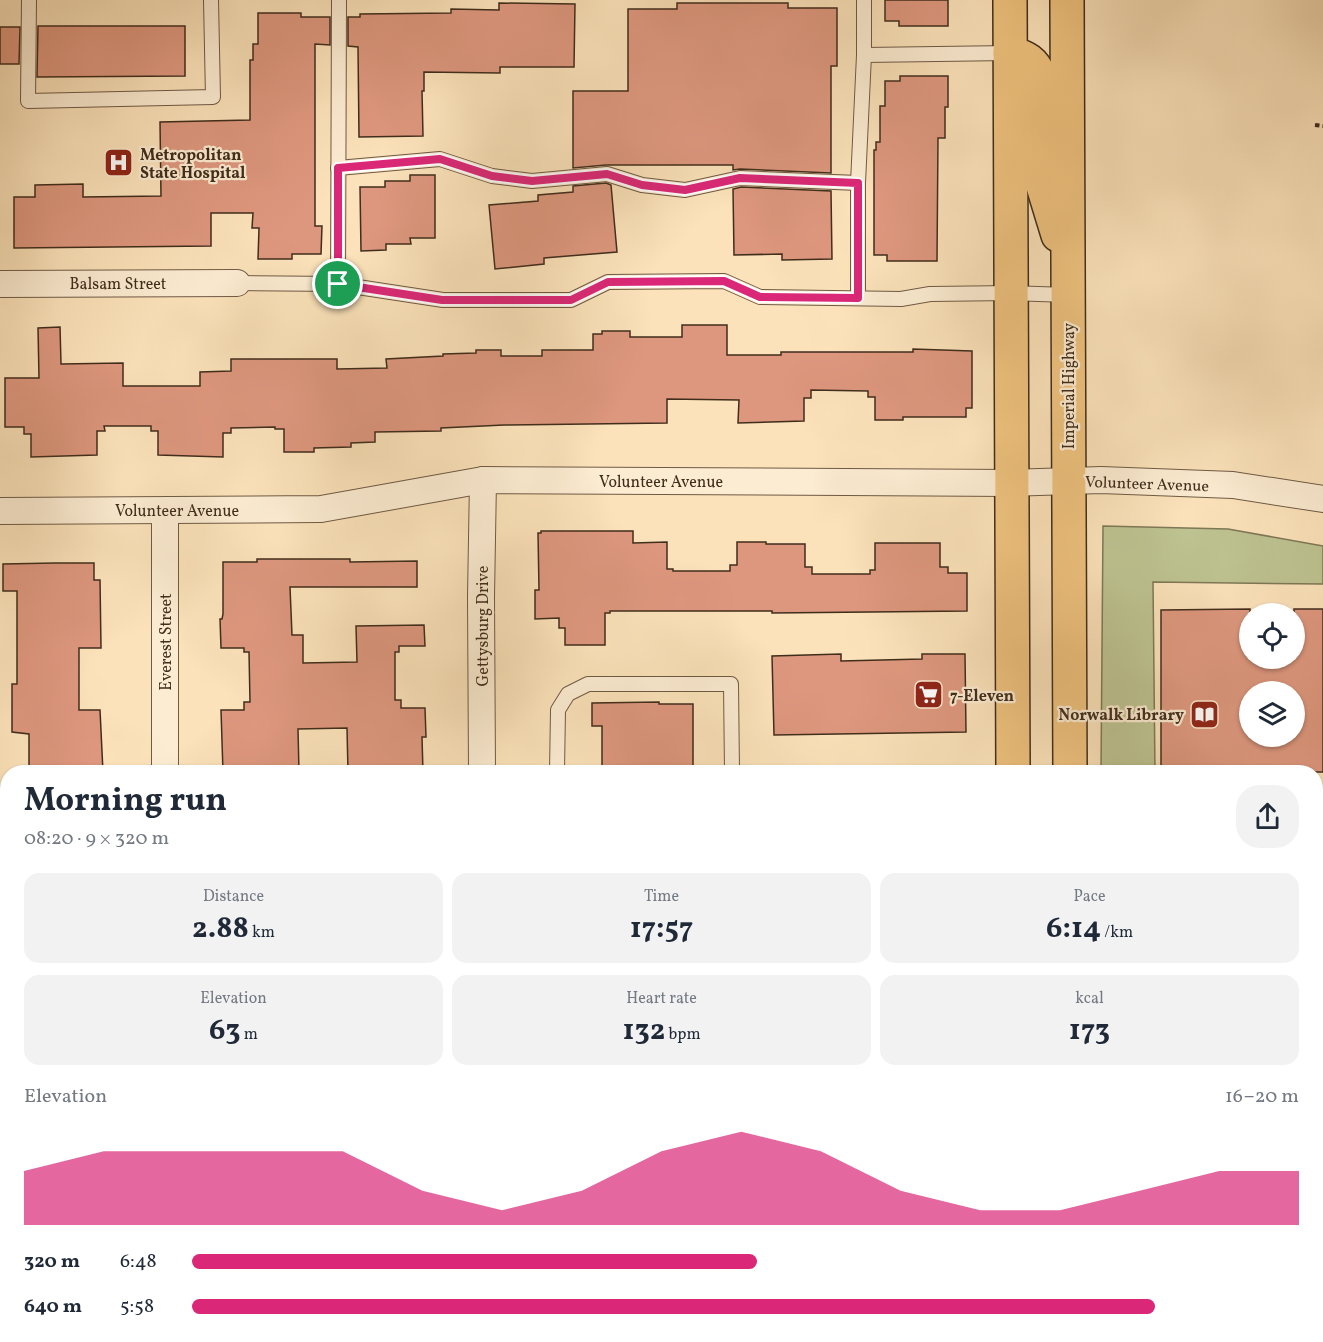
<!DOCTYPE html>
<html lang="en">
<head>
<meta charset="utf-8">
<style>
  :root { --surface:#fff; --page:#f2f2f3; --text:#1f2937; --muted:#747a83; --accent:#db2777 }
  body { margin:0; font-family:Vollkorn,serif; background:var(--page); color:var(--text); height:100vh; display:flex; flex-direction:column; font-size:22px; white-space:nowrap }
  * { box-sizing:border-box; margin:0 }
  p { font-size:20px; color:var(--muted) }
  .icon { flex:none; width:33px; height:33px; fill:none; stroke:currentColor; stroke-width:2; stroke-linecap:round; stroke-linejoin:round }
  .map { position:relative; flex:1; overflow:hidden }
  .details { position:absolute; left:0px; top:765px; width:1323px; height:578px; display:flex; flex-direction:column; background:var(--surface); border-radius:24px 24px 0 0; box-shadow:0 2px 4px #0004 }
  .details>* { flex:none }
  .buttons { position:absolute; left:1239px; top:603px; display:grid; gap:12px }
  .buttons a { display:grid; place-items:center; width:66px; height:66px; border-radius:50%; background:var(--surface); box-shadow:0 2px 4px #0004; font-size:30px }
  .pin { position:absolute; display:grid; place-items:center; width:51px; height:51px; color:#fff; margin:-26px; border:3px solid #fff; border-radius:50%; box-shadow:0 2px 6px #0007 }
  .round { display:grid; place-items:center; flex:none; width:63px; height:63px; border-radius:24px; background:var(--page) }
  .head { display:flex; align-items:center; justify-content:space-between; height:102px; padding:0 24px }
  h1 { font-size:33px; font-weight:700; line-height:45px }
  .figures { display:grid; grid-template-columns:repeat(3,1fr); gap:9px; height:102px; padding:6px 24px }
  .figures div { display:grid; align-content:center; border-radius:15px; background:var(--page); text-align:center }
  .figures b { font-size:30px; font-weight:700 }
  .figures small { font-size:16px; font-weight:400 }
  .figures p { font-size:16px }
  .chart { height:168px; padding:12px 24px }
  .chart p { display:flex; justify-content:space-between }
  .chart svg { width:100%; height:108px; margin-top:6px; fill:var(--accent); opacity:.7 }
  ul { padding:0 24px; list-style:none; font-size:20px }
  li { display:grid; grid-template-columns:96px 72px 1fr; align-items:center; height:45px }
  li i { height:15px; border-radius:8px; background:var(--accent) }
  .map>svg:first-child { display:block }
  .green { fill:#bdc391; stroke:#7e7856; stroke-width:1.5 }
  .building { fill:#dd977e; stroke:#402d1c; stroke-width:1.5; fill-rule:evenodd }
  .lines { fill:none; stroke-linecap:round; stroke-linejoin:round }
  .lane-casing { stroke:#6f5a44; stroke-width:16 }
  .street-casing { stroke:#6f5a44; stroke-width:28 }
  .primary-casing { stroke:#402d1c; stroke-width:36 }
  .path { stroke:#402d1c; stroke-width:4; stroke-dasharray:4.5 3; stroke-linecap:butt }
  .lane { stroke:#fcecd2; stroke-width:14 }
  .street { stroke:#fcecd2; stroke-width:26 }
  .primary { stroke:#eec17d; stroke-width:33 }
  .route-casing { stroke:#fff; stroke-width:12 }
  .route { stroke:#db2777; stroke-width:8 }
  .labels { text-anchor:middle; stroke-width:4.5; stroke-linejoin:round; paint-order:stroke }
  .poi-label { font-size:16px; font-weight:bold; fill:#402d1c; stroke:#fcecd2; text-anchor:start }
  .street-label { font-size:16px; fill:#402d1c; stroke:#fcecd2 }
</style>
</head>
<body>
<div class="map">
<svg width="1323" height="1342" viewBox="0 0 1323 1342">
  <rect width="100%" height="100%" fill="#fbe2ba"/>
  <filter id="stains"><feTurbulence type="fractalNoise" baseFrequency=".00333" numOctaves="4"/><feColorMatrix values="0 0 0 0 .2 0 0 0 0 .09 0 0 0 0 .02 0 0 0 .5 -.17"/></filter>
  <radialGradient id="worn" r=".72"><stop offset=".6" stop-color="#630" stop-opacity="0"/><stop offset="1" stop-color="#630" stop-opacity=".3"/></radialGradient>
  <!-- green -->
  <g class="green">
    <path d="M1103,526L1228,529L1323,546V584L1153,582L1155,772H1101Z"/>
    <path d="M1316,991H1323V1342H1106V1335H1316Z"/>
  </g>
  <!-- building -->
  <g class="building">
    <path d="M885,0H948V26H899V21H885Z"/>
    <path d="M499,3L575,4L574,67H500V73L424,72V91H422L423,136L359,137L358,47L348,46V17H360V14L451,13V9L499,10Z"/>
    <path d="M677,3H788V8H837V66H831V173L740,169L733,170V165H606L573,168V91H628V9H677Z"/>
    <path d="M258,13H301V17H330V45L315,44V226H322L321,254H292V259H258L259,228H252L253,213H211V246L14,248V197H35V185L83,184V197L161,196L160,122L250,120V60H253V44H258Z"/>
    <path d="M38,26H185V76L37,77Z"/>
    <path d="M0,27H20L19,64H0Z"/>
    <path d="M900,76H948V107H945V138H938L937,261H887V255H874V150H876V142H880V106H885V81H900Z"/>
    <path d="M410,175H435V238H410L411,244H386V250L361,251L360,187H385V181H410Z"/>
    <path d="M606,183L611,185L617,252L544,258V264L495,269L489,205L538,201V195L573,192V186Z"/>
    <path d="M741,187L831,191L832,259L782,260V254L734,255L733,189Z"/>
    <path d="M682,325H727V355H781V352H913V349L972,351V408H966V417H903V420H875V397H868V391L811,390V398H804V421L738,423L739,400L667,399V423L504,425L441,428V431L375,432V442L351,443V447L314,448V452H284V429H275V427L231,428V433H223V457L158,455V431H151V426H104L105,431H97V455L31,457V434H24V427H5V378H39L38,328L60,327L61,364L123,363V386H200V372L231,371V359H337V369L387,368L386,359L443,356V354L476,353V350H501V356H542V350H593V334H602V331H630V337H682Z"/>
    <path d="M541,531H633V543L667,542V569H673V571H730V565H737V542H766V544H805V567H812V574H870V570H875V543H940V567H948V573H967V611L772,613V611H610V613H605V645H565V628H559V618L535,619V590H539L538,533H541Z"/>
    <path d="M257,559H350V562L417,561V587H290L292,635H303V663L357,662L356,626L424,625L425,646H399V652H395V700H401V708H425L426,737H422L423,772H348L347,728L298,729L299,772H223L221,710H244V702H250L249,652H244V648H221L220,619H222L223,614V562H257Z"/>
    <path d="M55,563H94V580H100L101,648H79V710H100L103,772L29,771V734L12,732V684H17V591H3V564Z"/>
    <path d="M1250,609V658H1294V609H1323V772H1161V610ZM1250,692H1294V736H1250Z"/>
    <path d="M841,654V661L922,659V654H965L966,732L774,735L772,656Z"/>
    <path d="M659,702V704H693V772H602V726H592V703Z"/>
  </g>
  <g class="lines">
    <defs>
      <g id="lane">
        <path d="M29,0L28,101L213,97L211,0"/>
        <path d="M864,55L1010,53"/>
        <path d="M338,168L440,159L492,176L532,181L607,174L642,185L685,190L740,178L858,183"/>
        <path d="M237,283L338,284L443,300H571L608,282L724,281L760,297L901,299L930,294L1011,293L1068,295"/>
        <path d="M338,284L339,0"/>
        <path d="M858,298V183L864,55V0"/>
        <path d="M557,772L558,710L568,694L588,684H731L732,772"/>
        <path d="M733,1335V1342"/>
        <path d="M550,1342V1335"/>
      </g>
      <g id="street">
        <path d="M0,284L237,283"/>
        <path d="M0,511L321,509L483,480L1012,483L1101,480L1233,485L1323,499"/>
        <path d="M165,511V772"/>
        <path d="M482,772L481,597L483,480"/>
        <path d="M1316,953H1323"/>
        <path d="M166,1335V1342"/>
        <path d="M483,1335V1342"/>
      </g>
      <g id="primary">
        <path d="M1010,0L1013,772"/>
        <path d="M1067,0L1070,772"/>
        <path d="M1010,53C1026,57 1034,61 1040,77L1043,186L1058,235"/>
        <path d="M1015,1335V1342"/>
        <path d="M1072,1335V1342"/>
      </g>
    </defs>
    <!-- lane casing -->
    <use href="#lane" class="lane-casing"/>
    <!-- street casing -->
    <use href="#street" class="street-casing"/>
    <!-- primary casing -->
    <use href="#primary" class="primary-casing"/>
    <!-- path -->
    <path class="path" d="M1315,125L1323,126"/>
    <!-- lane -->
    <use href="#lane" class="lane"/>
    <!-- street -->
    <use href="#street" class="street"/>
    <!-- primary -->
    <use href="#primary" class="primary"/>
  </g>
  <g class="lines">
    <defs>
      <path id="route" d="M440,159L492,176L532,181L607,174L642,185L685,190L740,178L858,183V298L760,297L724,281L608,282L571,300H442L338,284V168Z"/>
    </defs>
    <!-- route casing -->
    <use href="#route" class="route-casing"/>
    <!-- route -->
    <use href="#route" class="route"/>
  </g>
  <!-- icons -->
  <defs>
    <symbol id="hospital-square" viewBox="-11 -11 22 22"><rect x="-9" y="-9" width="18" height="18" rx="4" fill="#8f2418" stroke="#fcecd2"/><path d="M-5-5h3v3.5h4V-5h3V5h-3V1.5h-4V5h-3Z" fill="#fff"/></symbol>
    <symbol id="supermarket-square" viewBox="-11 -11 22 22"><rect x="-9" y="-9" width="18" height="18" rx="4" fill="#8f2418" stroke="#fcecd2"/><path d="M-6-5.5h2.5l.6 2H6L4.5 2H-2.5L-4.4-4H-6ZM-1.5 3.2a1.3 1.3 0 1 0 .1 0ZM3 3.2a1.3 1.3 0 1 0 .1 0Z" fill="#fff"/></symbol>
    <symbol id="library-square" viewBox="-11 -11 22 22"><rect x="-9" y="-9" width="18" height="18" rx="4" fill="#8f2418" stroke="#fcecd2"/><path d="M-6-4Q-3-5.5-.7-3.5V5Q-3 3-6 4ZM6-4Q3-5.5 .7-3.5V5Q3 3 6 4Z" fill="#fff"/></symbol>
  </defs>
  <g fill-rule="evenodd">
    <use href="#hospital-square" x="102" y="146" width="33" height="33"/>
    <use href="#supermarket-square" x="912" y="678" width="33" height="33"/>
    <use href="#library-square" x="1188" y="698" width="33" height="33"/>
  </g>
  <g class="labels">
    <!-- poi labels -->
    <g class="poi-label">
      <text x="140" y="160">Metropolitan<tspan x="140" dy="18">State Hospital</tspan></text>
      <text x="950" y="701">7-Eleven</text>
      <text x="1184" y="720" text-anchor="end">Norwalk Library</text>
    </g>
    <!-- street labels -->
    <g class="street-label">
      <text x="118" y="289">Balsam Street</text>
      <text transform="translate(1068 386) rotate(-90)" y="6">Imperial Highway</text>
      <text x="661" y="487">Volunteer Avenue</text>
      <text transform="translate(1147 483) rotate(2)" y="6">Volunteer Avenue</text>
      <text x="177" y="516">Volunteer Avenue</text>
      <text transform="translate(482 626) rotate(-90)" y="6">Gettysburg Drive</text>
      <text transform="translate(165 642) rotate(-90)" y="6">Everest Street</text>
    </g>
  </g>
  <rect width="100%" height="100%" filter="url(#stains)"/>
  <rect width="100%" height="100%" fill="url(#worn)"/>
</svg>
<div class="buttons">
<a><svg class="icon" aria-label="locate" viewBox="0 0 24 24"><circle cx="12" cy="12" r="6"/><path d="M12 2v4M12 18v4M2 12h4M18 12h4"/></svg></a>
<a><svg class="icon" aria-label="layers" viewBox="0 0 24 24"><path d="M12 4l9 5-9 5-9-5zM3 14l9 5 9-5"/></svg></a>
</div>
<div class="pin" style="left:338px;top:284px;background:#1e9e55"><svg class="icon" aria-label="arrive" viewBox="0 0 24 24"><path d="M6 21V4h12l-3 4 3 4H6"/></svg></div>
<section class="details">
<div class="head"><div><h1>Morning run</h1><p>08:20 · 9 × 320 m</p></div><a class="round"><svg class="icon" aria-label="share" viewBox="0 0 24 24"><path d="M12 15V3M7 8l5-5 5 5M5 13v7h14v-7"/></svg></a></div>
<div class="figures">
<div><p>Distance</p><b>2.88<small> km</small></b></div>
<div><p>Time</p><b>17:57</b></div>
<div><p>Pace</p><b>6:14<small> /km</small></b></div>
</div>
<div class="figures">
<div><p>Elevation</p><b>63<small> m</small></b></div>
<div><p>Heart rate</p><b>132<small> bpm</small></b></div>
<div><p>kcal</p><b>173</b></div>
</div>
<div class="chart"><p><span>Elevation</span>16–20 m</p>
<svg viewBox="0 0 160 44" preserveAspectRatio="none"><path d="M0 44V22L10 14L20 14L30 14L40 14L50 30L60 38L70 30L80 14L90 6L100 14L110 30L120 38L130 38L140 30L150 22L160 22V44z"/></svg>
</div>
<ul>
<li><b>320 m</b>6:48<i style="width:51%"></i></li>
<li><b>640 m</b>5:58<i style="width:87%"></i></li>
</ul>
</section>
</div>
</body>
</html>
